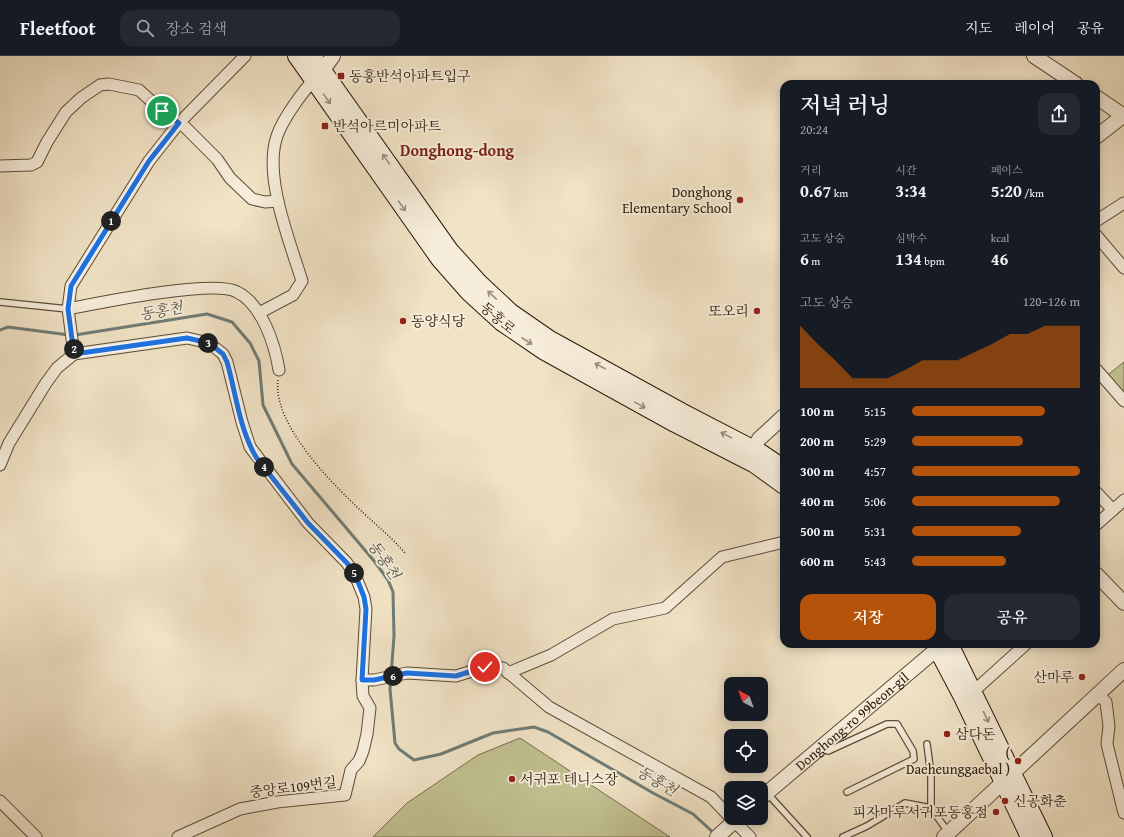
<!DOCTYPE html>
<html lang="ko">
<head>
<meta charset="utf-8">
<style>
  :root { --surface:#171b24; --page:#242831; --text:#f1f3f6; --muted:#9ea1a6; --line:#363941; --accent:#b45309 }
  body { margin:0; font-family:"Gentium Book Plus","Noto Serif KR",serif; background:var(--page); color:var(--text); height:100vh; display:flex; flex-direction:column; font-size:15px; white-space:nowrap }
  * { box-sizing:border-box; margin:0 }
  p { font-size:13px; color:var(--muted) }
  .icon { flex:none; width:22px; height:22px; fill:none; stroke:currentColor; stroke-width:2; stroke-linecap:round; stroke-linejoin:round }
  .map { position:relative; flex:1; overflow:hidden }
  .drawer { position:absolute; left:780px; top:24px; width:320px; height:568px; display:flex; flex-direction:column; background:var(--surface); border-radius:12px; box-shadow:0 2px 10px #0003 }
  .drawer>* { flex:none }
  .needle { width:26px; rotate:319deg }
  .tools { position:absolute; left:724px; top:621px; display:grid; gap:8px }
  .tools a { display:grid; place-items:center; width:44px; height:44px; border-radius:8px; background:var(--surface); box-shadow:0 2px 10px #0003; font-size:20px }
  .pin { position:absolute; display:grid; place-items:center; width:34px; height:34px; color:#fff; margin:-17px; border:2px solid #fff; border-radius:50%; box-shadow:0 1px 4px #0007 }
  .km { position:absolute; width:20px; height:20px; margin:-10px; border-radius:50%; background:#222; color:#fff; font-size:11px; line-height:20px; text-align:center }
  .round { display:grid; place-items:center; flex:none; width:42px; height:42px; border-radius:12px; background:var(--page) }
  .headline { display:flex; align-items:center; justify-content:space-between; height:68px; padding:0 20px }
  h1 { font-size:22px; font-weight:600; line-height:30px }
  .stats { display:grid; grid-template-columns:repeat(3,1fr); gap:6px; height:68px; padding:4px 20px }
  .stats div { display:grid; align-content:center }
  .stats b { font-size:17px; font-weight:600 }
  .stats small { font-size:11px; font-weight:400 }
  .stats p { font-size:11px }
  .chart { height:112px; padding:8px 20px }
  .chart p { display:flex; justify-content:space-between }
  .chart svg { width:100%; height:72px; margin-top:4px; fill:var(--accent); opacity:.7 }
  .cta { display:flex; gap:8px; margin-top:auto; padding:8px 20px }
  .cta a { flex:1; height:46px; border-radius:12px; background:var(--accent); color:#fff; font-size:16px; font-weight:600; line-height:46px; text-align:center }
  .cta a+a { background:var(--page); color:var(--text) }
  ul { padding:0 20px; list-style:none; font-size:13px }
  li { display:grid; grid-template-columns:64px 48px 1fr; align-items:center; height:30px }
  li i { height:10px; border-radius:5px; background:var(--accent) }
  header { display:flex; align-items:center; gap:24px; box-sizing:border-box; height:56px; padding:0 20px; background:var(--surface); border-bottom:1px solid var(--line) }
  header strong { font-size:19px }
  nav { display:flex; gap:22px; margin-inline-start:auto; font-size:14px }
  .search { width:280px; height:36px; background:var(--page); display:flex; align-items:center; gap:10px; box-sizing:border-box; padding:0 14px; border-radius:12px; color:var(--muted); font-size:15px }
  .map>svg:first-child { display:block }
  .green { fill:#c1c191; stroke:#766e4c }
  .lines { fill:none; stroke-linecap:round; stroke-linejoin:round }
  .stream { stroke:#6f7c75; stroke-width:3 }
  .service-casing { stroke:#5c4c38; stroke-width:8 }
  .minor-casing { stroke:#5c4c38; stroke-width:13 }
  .tertiary-casing { stroke:#5c4c38; stroke-width:16 }
  .secondary-casing { stroke:#2b1a08; stroke-width:18 }
  .path { stroke:#2b1a08; stroke-width:1.5; stroke-dasharray:1 2; stroke-linecap:butt }
  .service { stroke:#f6edda; stroke-width:5.5 }
  .minor { stroke:#f6edda; stroke-width:11 }
  .tertiary { stroke:#f6edda; stroke-width:14 }
  .secondary { stroke:#f6edda; stroke-width:16 }
  .oneway { stroke:#9b8e7c }
  .route-casing { stroke:#fff; stroke-width:8 }
  .route { stroke:#1a73e8; stroke-width:5 }
  .poi-dot { fill:#8f2418; stroke:#f6edda; stroke-width:1.5 }
  .labels { text-anchor:middle; stroke-width:4; stroke-linejoin:round; paint-order:stroke }
  .poi-label { font-size:14px; fill:#2b1a08; stroke:#f6edda; text-anchor:start }
  .street-label { font-size:14px; fill:#2b1a08; stroke:#f6edda }
  .water-label { font-size:15px; font-style:italic; fill:#535347; stroke:#f6edda }
  .quarter-label { font-size:16px; font-weight:bold; fill:#7a1f14; stroke:#f6edda }
</style>
</head>
<body>
<header>
<strong>Fleetfoot</strong>
<div class="search"><svg class="icon" aria-label="search" viewBox="0 0 24 24"><circle cx="10" cy="10" r="6"/><path d="M15 15l6 6"/></svg>장소 검색</div>
<nav><a>지도</a><a>레이어</a><a>공유</a></nav>
</header>
<div class="map">
<svg width="1124" height="781" viewBox="0 0 1124 781">
  <rect width="100%" height="100%" fill="#f1e3c6"/>
  <filter id="stains"><feTurbulence type="fractalNoise" baseFrequency=".005" numOctaves="4"/><feColorMatrix values="0 0 0 0 .2 0 0 0 0 .09 0 0 0 0 .02 0 0 0 .5 -.17"/></filter>
  <radialGradient id="worn" r=".72"><stop offset=".6" stop-color="#630" stop-opacity="0"/><stop offset="1" stop-color="#630" stop-opacity=".3"/></radialGradient>
  <!-- green -->
  <g class="green">
    <path d="M1124,306V345L1104,322Z"/>
    <path d="M520,682L670,781H373L407,747L478,699Z"/>
  </g>
  <g class="lines">
    <!-- stream -->
    <g class="stream">
      <path d="M0,274L8,271L69,279"/>
      <path d="M75,279L207,258L232,266L250,287L259,305L263,349L292,408L375,506L388,524L393,536L394,580L390,633L395,687L399,693L414,704L441,698L493,677L534,671L548,676L653,737L693,758L715,778"/>
    </g>
    <defs>
      <g id="service">
        <path d="M0,246L68,253"/>
        <path d="M927,688L931,719V752"/>
        <path d="M822,693L828,695L887,668H897L913,695L914,703L847,736"/>
        <path d="M767,737L807,781"/>
        <path d="M843,781L867,770L905,747L931,752L948,776"/>
      </g>
      <g id="minor">
        <path d="M0,110L31,109L37,106L47,86L66,56L81,42L100,29L109,28L139,34L162,55L185,71L217,103L230,122L252,143L265,146L278,145"/>
        <path d="M1096,165L1124,147"/>
        <path d="M1096,179L1124,212"/>
        <path d="M68,253L71,230L149,105L179,67L245,0"/>
        <path d="M259,257L293,239L302,225C290,186 263,120 277,80C283,62 304,34 317,20"/>
        <path d="M74,298L187,282L209,287L223,298L227,306L242,366L250,391L308,467L347,507L355,519L364,541L366,553L362,624L363,640L370,652L367,678L363,695L359,705L351,714L345,739L277,746L240,753L178,781"/>
        <path d="M74,298L68,253C99,247 214,223 237,236C262,248 275,289 279,314"/>
        <path d="M1096,313L1124,345"/>
        <path d="M0,409L9,387L46,327L57,312L74,298"/>
        <path d="M1096,436L1113,454"/>
        <path d="M1096,469L1124,444"/>
        <path d="M508,617L551,599L613,563L665,552L722,501L784,486"/>
        <path d="M362,624H374L407,617L456,620L485,611L503,612L549,651L711,741L731,762"/>
        <path d="M968,638L974,635L1026,588"/>
        <path d="M1098,638L1106,646L1109,670L1107,688L1124,757"/>
        <path d="M0,745L36,781"/>
        <path d="M731,762L750,781"/>
      </g>
      <g id="tertiary">
        <path d="M1034,0L1076,28"/>
        <path d="M323,14L333,0"/>
        <path d="M1096,41L1124,60"/>
        <path d="M1096,81L1124,59"/>
        <path d="M748,403L759,383L784,360"/>
        <path d="M1096,518L1124,547"/>
        <path id="s1" d="M761,742L943,588"/>
        <path d="M717,781L738,762"/>
        <path d="M944,781L1124,614"/>
      </g>
      <g id="secondary">
        <path d="M296,0L439,203L468,236L502,267L543,295L675,368L755,409L784,430"/>
        <path d="M313,0L450,194L479,226L511,256L550,283L681,355L762,397L784,412"/>
        <path d="M934,588L962,641L1029,781"/>
        <path d="M950,588L1044,781"/>
      </g>
    </defs>
    <!-- service casing -->
    <use href="#service" class="service-casing"/>
    <!-- minor casing -->
    <use href="#minor" class="minor-casing"/>
    <!-- tertiary casing -->
    <use href="#tertiary" class="tertiary-casing"/>
    <!-- secondary casing -->
    <use href="#secondary" class="secondary-casing"/>
    <!-- path -->
    <path class="path" d="M278,324C272,370 338,434 370,463C382,474 394,484 405,497"/>
    <!-- service -->
    <use href="#service" class="service"/>
    <!-- minor -->
    <use href="#minor" class="minor"/>
    <!-- tertiary -->
    <use href="#tertiary" class="tertiary"/>
    <!-- secondary -->
    <use href="#secondary" class="secondary"/>
  </g>
  <!-- one-way arrows -->
  <defs><path id="oneway-shaft" d="M-6 0H5M1.5-3L5.5 0L1.5 3" fill="none" stroke-width="1.6" stroke-linecap="round" stroke-linejoin="round"/></defs>
  <g class="oneway">
    <use href="#oneway-shaft" transform="translate(327 43) rotate(54)"/>
    <use href="#oneway-shaft" transform="translate(386 103) rotate(-125)"/>
    <use href="#oneway-shaft" transform="translate(402 150) rotate(55)"/>
    <use href="#oneway-shaft" transform="translate(492 239) rotate(-137)"/>
    <use href="#oneway-shaft" transform="translate(527 285) rotate(33)"/>
    <use href="#oneway-shaft" transform="translate(600 310) rotate(-152)"/>
    <use href="#oneway-shaft" transform="translate(640 349) rotate(29)"/>
    <use href="#oneway-shaft" transform="translate(726 379) rotate(-152)"/>
    <use href="#oneway-shaft" transform="translate(986 661) rotate(65)"/>
  </g>
  <g class="lines">
    <defs>
      <path id="route" d="M162,55L179,67L149,105L71,230L68,253L74,298L187,282L209,287L223,298L227,306C236,337 239,372 256,401L308,467L347,507L355,518L364,541L366,553L362,624H374L407,617L456,620L485,611"/>
    </defs>
    <!-- route casing -->
    <use href="#route" class="route-casing"/>
    <!-- route -->
    <use href="#route" class="route"/>
  </g>
  <!-- markers -->
  <g class="poi-dot">
    <rect x="337" y="16" width="8" height="8" rx="2"/>
    <rect x="321" y="66" width="8" height="8" rx="2"/>
    <circle cx="740" cy="144" r="4"/>
    <circle cx="757" cy="255" r="4"/>
    <circle cx="403" cy="265" r="4"/>
    <circle cx="1082" cy="621" r="4"/>
    <circle cx="947" cy="678" r="4"/>
    <circle cx="1018" cy="705" r="4"/>
    <circle cx="512" cy="723" r="4"/>
    <circle cx="1005" cy="745" r="4"/>
    <circle cx="996" cy="756" r="4"/>
  </g>
  <g class="labels">
    <!-- poi labels -->
    <g class="poi-label">
      <text x="349" y="25">동홍반석아파트입구</text>
      <text x="333" y="75">반석아르미아파트</text>
      <text x="732" y="141" text-anchor="end">Donghong<tspan x="732" dy="16">Elementary School</tspan></text>
      <text x="749" y="260" text-anchor="end">또오리</text>
      <text x="411" y="270">동양식당</text>
      <text x="1074" y="626" text-anchor="end">산마루</text>
      <text x="955" y="683">삼다돈</text>
      <text x="1010" y="702" text-anchor="end">(<tspan x="1010" dy="16">Daeheunggaebal )</tspan></text>
      <text x="520" y="728">서귀포 테니스장</text>
      <text x="1013" y="750">신공화춘</text>
      <text x="988" y="761" text-anchor="end">피자마루서귀포동홍점</text>
    </g>
    <!-- street labels -->
    <g class="street-label">
      <text transform="translate(498 262) rotate(40)" y="5">동홍로</text>
      <text dy="5" stroke="none"><textPath href="#s1" startOffset="119">Donghong-ro 99beon-gil</textPath></text>
      <text transform="translate(293 731) rotate(-7)" y="5">중앙로109번길</text>
    </g>
    <!-- water labels -->
    <g class="water-label">
      <text transform="translate(161 255) rotate(-10)" y="5">동홍천</text>
      <text transform="translate(384 504) rotate(55)" y="5">동홍천</text>
      <text transform="translate(657 725) rotate(30)" y="5">동홍천</text>
    </g>
    <!-- quarter labels -->
    <g class="quarter-label">
      <text x="457" y="100">Donghong-dong</text>
    </g>
  </g>
  <rect width="100%" height="100%" filter="url(#stains)"/>
  <rect width="100%" height="100%" fill="url(#worn)"/>
</svg>
<div class="tools">
<a><svg class="needle" viewBox="-14 -14 28 28"><path d="M0-13l5 13h-10z" fill="#e53935"/><path d="M0 13l5-13h-10z" fill="#9ea1a6"/></svg></a>
<a><svg class="icon" aria-label="locate" viewBox="0 0 24 24"><circle cx="12" cy="12" r="6"/><path d="M12 2v4M12 18v4M2 12h4M18 12h4"/></svg></a>
<a><svg class="icon" aria-label="layers" viewBox="0 0 24 24"><path d="M12 4l9 5-9 5-9-5zM3 14l9 5 9-5"/></svg></a>
</div>
<div class="pin" style="left:162px;top:55px;background:#1e9e55"><svg class="icon" aria-label="arrive" viewBox="0 0 24 24"><path d="M6 21V4h12l-3 4 3 4H6"/></svg></div>
<div class="pin" style="left:485px;top:611px;background:#d93025"><svg class="icon" aria-label="check" viewBox="0 0 24 24"><path d="M5 12l5 5 9-10"/></svg></div>
<b class="km" style="left:111px;top:165px">1</b>
<b class="km" style="left:74px;top:293px">2</b>
<b class="km" style="left:208px;top:287px">3</b>
<b class="km" style="left:264px;top:411px">4</b>
<b class="km" style="left:354px;top:517px">5</b>
<b class="km" style="left:393px;top:620px">6</b>
<section class="drawer">
<div class="headline"><div><h1>저녁 러닝</h1><p>20:24</p></div><a class="round"><svg class="icon" aria-label="share" viewBox="0 0 24 24"><path d="M12 15V3M7 8l5-5 5 5M5 13v7h14v-7"/></svg></a></div>
<div class="stats">
<div><p>거리</p><b>0.67<small> km</small></b></div>
<div><p>시간</p><b>3:34</b></div>
<div><p>페이스</p><b>5:20<small> /km</small></b></div>
</div>
<div class="stats">
<div><p>고도 상승</p><b>6<small> m</small></b></div>
<div><p>심박수</p><b>134<small> bpm</small></b></div>
<div><p>kcal</p><b>46</b></div>
</div>
<div class="chart"><p><span>고도 상승</span>120–126 m</p>
<svg viewBox="0 0 160 44" preserveAspectRatio="none"><path d="M0 44V6L10 17L20 27L30 38L40 38L50 38L60 33L70 27L80 27L90 27L100 22L110 17L120 11L130 11L140 6L150 6L160 6V44z"/></svg>
</div>
<ul>
<li><b>100 m</b>5:15<i style="width:79%"></i></li>
<li><b>200 m</b>5:29<i style="width:66%"></i></li>
<li><b>300 m</b>4:57<i style="width:100%"></i></li>
<li><b>400 m</b>5:06<i style="width:88%"></i></li>
<li><b>500 m</b>5:31<i style="width:65%"></i></li>
<li><b>600 m</b>5:43<i style="width:56%"></i></li>
</ul>
<div class="cta"><a>저장</a><a>공유</a></div>
</section>
</div>
</body>
</html>
